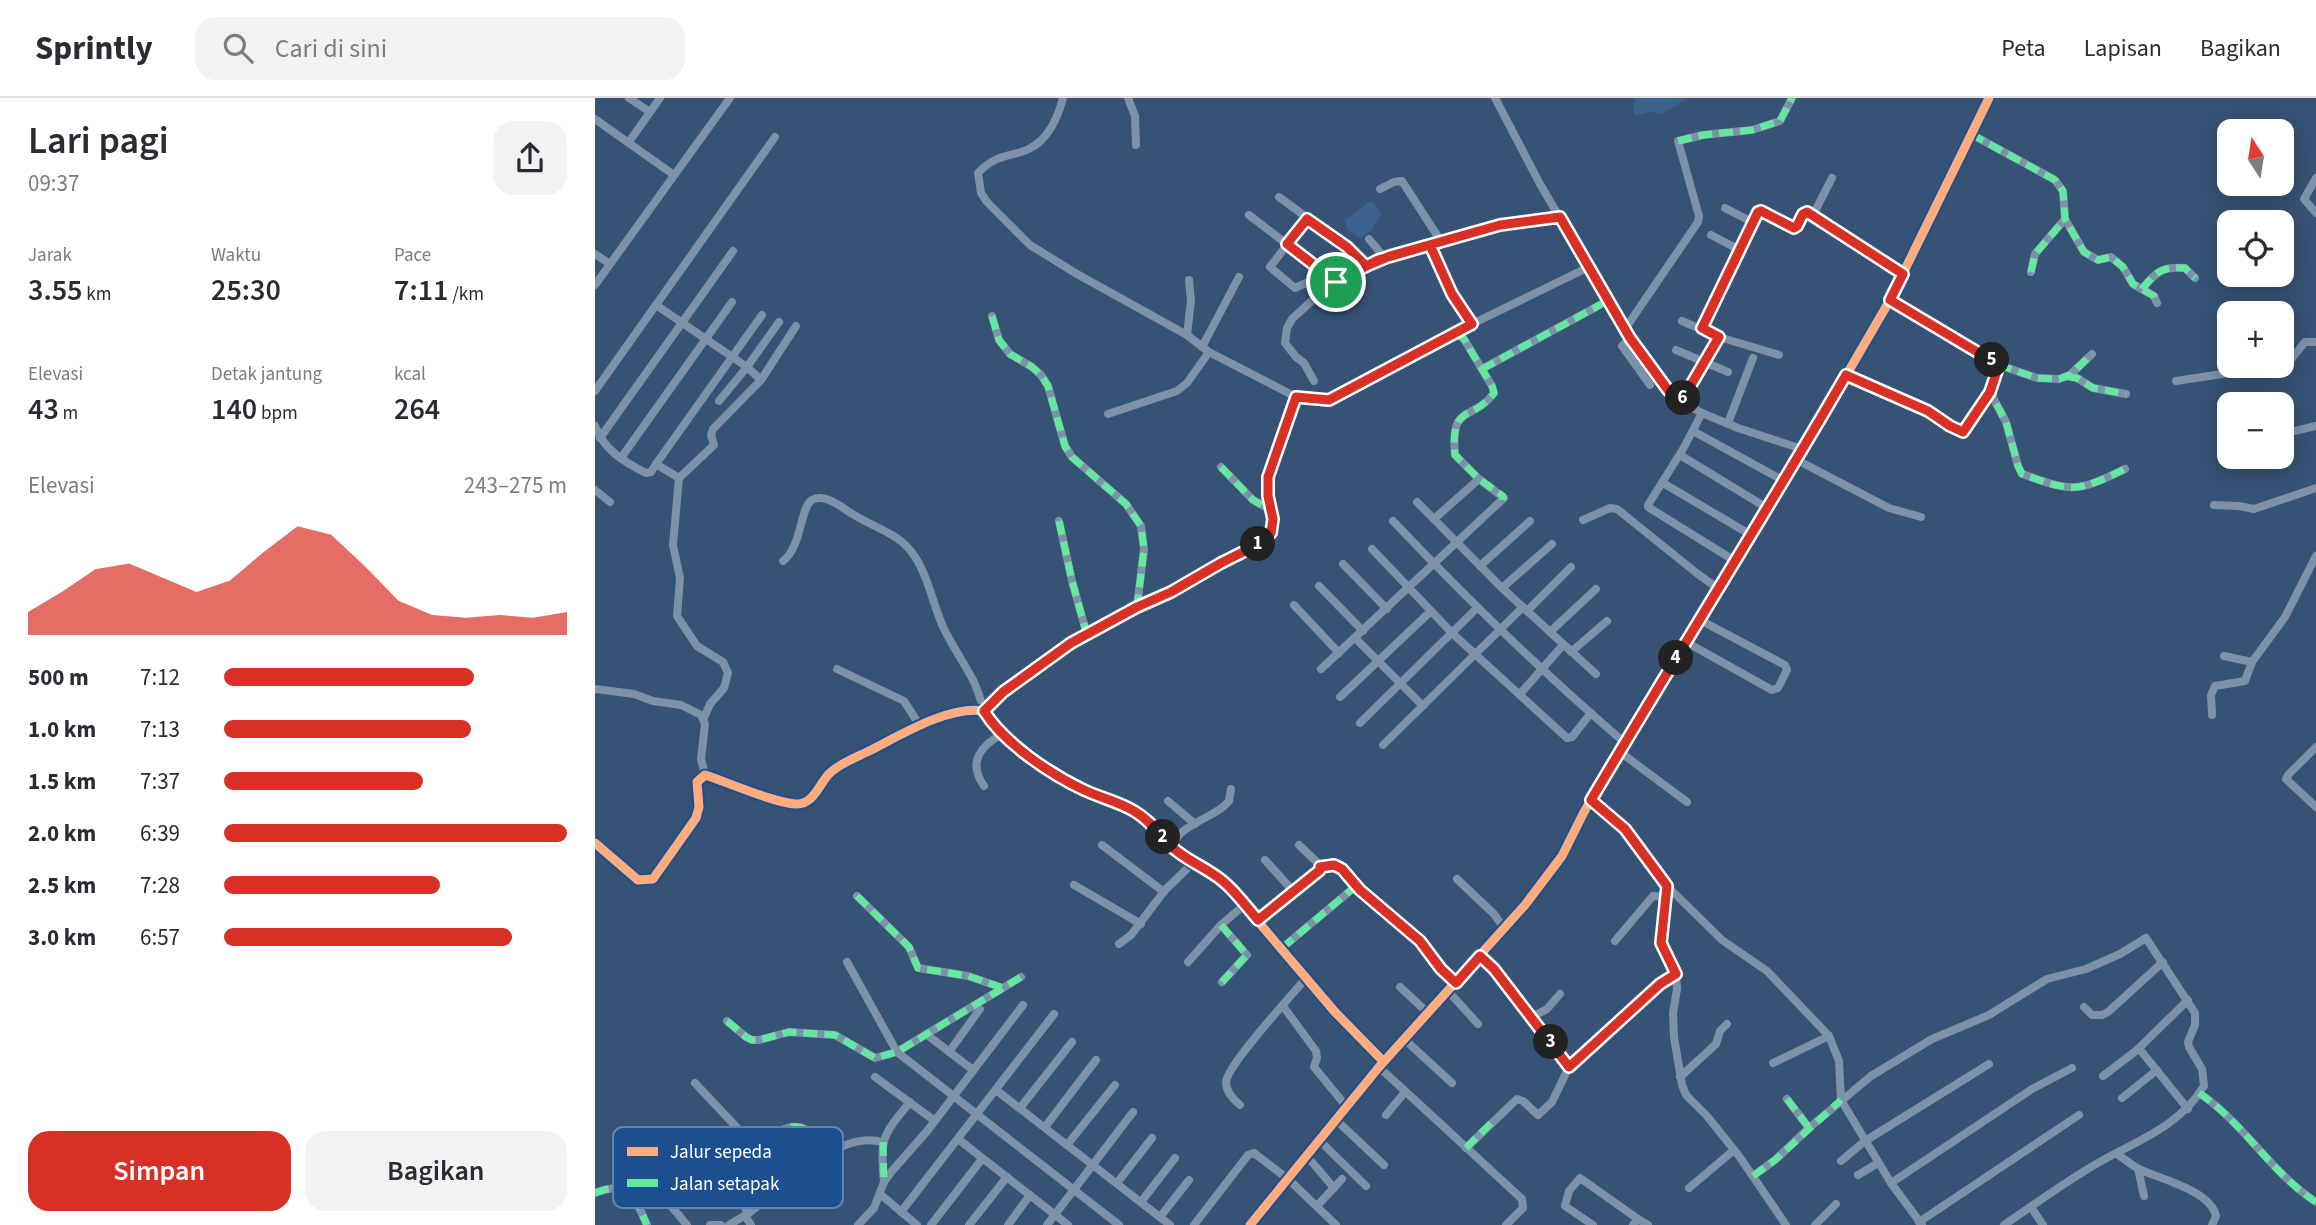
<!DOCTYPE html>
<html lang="id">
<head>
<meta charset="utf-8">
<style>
  :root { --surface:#fff; --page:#f2f2f3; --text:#2b2b33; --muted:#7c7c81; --line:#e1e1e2; --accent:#d93025 }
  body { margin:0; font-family:"Source Sans 3",sans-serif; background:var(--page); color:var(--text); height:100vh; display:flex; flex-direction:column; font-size:26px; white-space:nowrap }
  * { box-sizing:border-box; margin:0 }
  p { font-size:23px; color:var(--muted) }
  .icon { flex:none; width:38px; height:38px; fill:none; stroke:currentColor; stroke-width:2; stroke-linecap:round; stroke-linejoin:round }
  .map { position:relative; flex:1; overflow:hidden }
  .panel { display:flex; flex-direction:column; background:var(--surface); width:595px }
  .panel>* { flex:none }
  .needle { width:46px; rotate:348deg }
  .tools { position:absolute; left:1622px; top:21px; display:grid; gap:14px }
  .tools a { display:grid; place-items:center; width:77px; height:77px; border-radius:14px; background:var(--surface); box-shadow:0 4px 18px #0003; font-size:35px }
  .pin { position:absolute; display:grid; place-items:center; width:60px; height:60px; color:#fff; margin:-30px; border:4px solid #fff; border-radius:50%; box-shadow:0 2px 7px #0007 }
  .km { position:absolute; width:35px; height:35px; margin:-18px; border-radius:50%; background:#222; color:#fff; font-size:19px; line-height:35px; text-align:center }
  .round { display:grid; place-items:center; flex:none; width:74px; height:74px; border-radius:21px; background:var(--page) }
  .head { display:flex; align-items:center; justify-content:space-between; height:119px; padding:0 28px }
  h1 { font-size:38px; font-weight:600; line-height:52px }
  .stats { display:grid; grid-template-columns:repeat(3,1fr); gap:10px; height:119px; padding:7px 28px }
  .stats div { display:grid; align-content:center }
  .stats b { font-size:30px; font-weight:600 }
  .stats small { font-size:19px; font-weight:400 }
  .stats p { font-size:19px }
  .chart { height:196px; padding:14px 28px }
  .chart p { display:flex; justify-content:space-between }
  .chart svg { width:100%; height:126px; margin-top:7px; fill:var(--accent); opacity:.7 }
  .primary-button { display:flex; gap:14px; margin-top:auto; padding:14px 28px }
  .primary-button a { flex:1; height:80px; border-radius:21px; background:var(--accent); color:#fff; font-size:28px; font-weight:600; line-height:80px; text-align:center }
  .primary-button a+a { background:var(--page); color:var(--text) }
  ul { padding:0 28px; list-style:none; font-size:23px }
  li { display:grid; grid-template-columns:112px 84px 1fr; align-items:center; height:52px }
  li i { height:18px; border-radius:9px; background:var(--accent) }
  header { display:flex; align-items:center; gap:42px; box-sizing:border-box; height:98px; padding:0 35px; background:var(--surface); border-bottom:2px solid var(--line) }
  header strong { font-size:33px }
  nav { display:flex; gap:38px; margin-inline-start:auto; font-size:24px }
  .search { width:490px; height:63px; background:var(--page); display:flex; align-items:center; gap:18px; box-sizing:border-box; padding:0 24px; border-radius:21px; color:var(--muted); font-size:26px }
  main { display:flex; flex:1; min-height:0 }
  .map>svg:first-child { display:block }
  .water { fill:#3b618d }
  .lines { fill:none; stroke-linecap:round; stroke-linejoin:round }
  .street { stroke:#7d92a8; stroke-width:8 }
  .secondary { stroke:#798da4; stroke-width:10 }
  .quiet { stroke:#66e7a1; stroke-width:7; stroke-dasharray:14 7; stroke-linecap:butt }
  .cycleway-casing { stroke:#1b4f8f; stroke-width:13 }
  .cycleway { stroke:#ffac80; stroke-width:9 }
  .route-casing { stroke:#fff; stroke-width:14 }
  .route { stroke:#d93025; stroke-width:9 }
  .key { fill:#1b4f8f; stroke:#5f84b1; stroke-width:2 }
  .key-label { font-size:19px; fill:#fff }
</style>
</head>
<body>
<header>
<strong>Sprintly</strong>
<div class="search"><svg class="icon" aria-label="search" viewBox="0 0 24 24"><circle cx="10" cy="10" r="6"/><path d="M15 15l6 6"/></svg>Cari di sini</div>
<nav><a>Peta</a><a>Lapisan</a><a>Bagikan</a></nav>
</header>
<main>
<section class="panel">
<div class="head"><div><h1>Lari pagi</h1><p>09:37</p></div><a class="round"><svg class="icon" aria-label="share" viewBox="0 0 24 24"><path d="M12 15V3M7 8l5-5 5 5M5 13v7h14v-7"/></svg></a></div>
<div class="stats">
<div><p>Jarak</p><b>3.55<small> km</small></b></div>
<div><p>Waktu</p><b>25:30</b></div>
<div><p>Pace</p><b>7:11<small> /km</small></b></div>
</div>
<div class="stats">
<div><p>Elevasi</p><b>43<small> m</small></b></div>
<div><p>Detak jantung</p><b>140<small> bpm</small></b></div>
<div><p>kcal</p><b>264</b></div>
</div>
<div class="chart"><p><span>Elevasi</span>243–275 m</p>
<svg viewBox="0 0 160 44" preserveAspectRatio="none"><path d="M0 44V36L10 29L20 21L30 19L40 24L50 29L60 25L70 15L80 6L90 9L100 20L110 32L120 37L130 38L140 37L150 38L160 36V44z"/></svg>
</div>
<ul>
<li><b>500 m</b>7:12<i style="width:73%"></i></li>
<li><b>1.0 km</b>7:13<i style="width:72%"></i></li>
<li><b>1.5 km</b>7:37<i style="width:58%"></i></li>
<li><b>2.0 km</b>6:39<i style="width:100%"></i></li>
<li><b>2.5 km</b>7:28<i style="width:63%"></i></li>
<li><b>3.0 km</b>6:57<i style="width:84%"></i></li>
</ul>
<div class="primary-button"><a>Simpan</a><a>Bagikan</a></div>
</section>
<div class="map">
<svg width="1721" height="1127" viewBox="0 0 1721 1127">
  <rect width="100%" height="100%" fill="#365274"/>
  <!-- water -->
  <g class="water">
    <path d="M1037,0H1093L1068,16L1055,14L1040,18L1038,6L1041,3Z"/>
    <path d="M775,103L780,106L786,115L777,132L765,140L752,131L750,122Z"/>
  </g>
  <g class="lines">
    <!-- street -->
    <g class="street">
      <path d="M34,0L55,14"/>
      <path d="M468,0C462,23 451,47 426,54C408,59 397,60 383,75L386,95L392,104L435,147L482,176L592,237L614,254L701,299L729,303L745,298L877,226L994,169"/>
      <path d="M533,0L540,18L541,47"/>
      <path d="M900,0L945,86L1035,240L1073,292L1086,304L1107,315L1143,330L1207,351"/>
      <path d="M0,21L79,77"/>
      <path d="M1376,36L1460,82L1468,93L1470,121L1489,154L1503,162L1516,159L1528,169L1538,186L1559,198L1562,205"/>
      <path d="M34,44L65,0"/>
      <path d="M1721,80L1709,101L1721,115"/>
      <path d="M785,91L799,84L807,83L847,145"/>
      <path d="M684,99L752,149L771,168"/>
      <path d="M1130,110L1157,124"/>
      <path d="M654,117L741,184"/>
      <path d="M1218,117L1237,80"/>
      <path d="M712,121L675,169L700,190L731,176"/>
      <path d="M1116,137L1143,151"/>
      <path d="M774,141L789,159"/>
      <path d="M835,147L857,196L877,226"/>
      <path d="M0,156L15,166"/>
      <path d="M1436,174L1440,156L1470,121"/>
      <path d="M0,187L135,0"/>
      <path d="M1547,191C1561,174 1567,168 1590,170L1600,180"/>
      <path d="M1295,202L1404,267L1442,280L1464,281L1475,277L1497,256"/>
      <path d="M61,207L152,269L166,282"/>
      <path d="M397,218L404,242L415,256L437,269L446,277L453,288L470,348L477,359L531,406L546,428L549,451L542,509"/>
      <path d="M1087,223L1124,239L1184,257"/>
      <path d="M1106,230L1143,151L1164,113L1199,130L1202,128L1209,114L1218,117L1308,176"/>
      <path d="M1030,231L1103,124L1104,118L1083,43L1108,37L1157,32L1185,23L1197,0"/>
      <path d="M592,237L596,203L594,182"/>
      <path d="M1035,240L1027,248L1055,287"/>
      <path d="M607,249L644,179"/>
      <path d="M1081,252L1133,274"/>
      <path d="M1687,266L1697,260L1710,244H1721"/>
      <path d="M1404,267L1395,294L1411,324L1423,368L1427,376C1445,382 1469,393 1488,388C1502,385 1517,377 1530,371"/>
      <path d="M887,271L1014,202"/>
      <path d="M1251,277L1333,313L1355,328L1368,333L1395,294"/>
      <path d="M1471,278L1482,280L1498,290L1531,296"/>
      <path d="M719,283L709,265L701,259L690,245L692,230L697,221L734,187L783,162L795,157L905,127L965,119"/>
      <path d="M1581,283L1680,268"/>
      <path d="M0,293L180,39"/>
      <path d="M124,303L152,269L184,224"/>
      <path d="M1086,304L1124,239"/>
      <path d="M1107,315L1088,351L1053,407V409L1140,463"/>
      <path d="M513,316L582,293L592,285L614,254"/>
      <path d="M1133,325L1158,260"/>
      <path d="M0,328C9,352 29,364 51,375L56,374L61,366L84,380L78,447L85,480L82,518L102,548L128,564L133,575L129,590L115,606L109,620"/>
      <path d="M1098,333L1189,383"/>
      <path d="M1687,336L1721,328"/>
      <path d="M5,340L138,153"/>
      <path d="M1085,357L1172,410"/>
      <path d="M26,360L137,204"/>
      <path d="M1202,362L1294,410L1326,419"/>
      <path d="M61,366L167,217"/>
      <path d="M626,369L658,402L676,412"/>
      <path d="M84,380L119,347L116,337L118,331L166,282L201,228"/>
      <path d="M1068,385L1156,437"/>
      <path d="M0,392L15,404"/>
      <path d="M822,404L907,490L1001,576"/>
      <path d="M1619,407L1644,408L1659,411L1721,390"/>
      <path d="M839,421L884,381"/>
      <path d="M988,422L1015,410L1022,411L1104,477L1124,491"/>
      <path d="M464,423L477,483L492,537"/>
      <path d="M798,423C872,501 948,575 1030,645"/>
      <path d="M777,451L858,536L972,640L977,639L996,615"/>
      <path d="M188,463C207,449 205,409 217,402C230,395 246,409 256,415C275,428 300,434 315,452C333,474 337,505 349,531C358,549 369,565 378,582C383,592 386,603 389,613C458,545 537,517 619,469C636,459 661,453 674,437C685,424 671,401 672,385C673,373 679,361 684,350C690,333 695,316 701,299"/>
      <path d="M748,466L792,511"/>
      <path d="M885,468L935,423"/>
      <path d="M724,488L768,533"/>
      <path d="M907,490L957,446"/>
      <path d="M699,507L744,555"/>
      <path d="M932,513L976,469"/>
      <path d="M955,534L1001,491"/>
      <path d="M760,540L828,608"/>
      <path d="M1091,544L1177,592L1183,590L1192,572L1190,567L1105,522"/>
      <path d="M976,554L1012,523"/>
      <path d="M1629,558L1657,564"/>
      <path d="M242,571L309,603L325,628"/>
      <path d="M726,571L909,400L884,381L860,357C855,304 878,324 899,295L897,288L869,241L861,235"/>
      <path d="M0,591L39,596L58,603L86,607L106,617L110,626L106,661L110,677"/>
      <path d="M925,596L968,547"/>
      <path d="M745,599L836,513"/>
      <path d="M1617,617L1616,597L1620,588L1650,583L1657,564L1690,519L1721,458"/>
      <path d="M765,625L882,510"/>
      <path d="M788,647L928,509"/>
      <path d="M1721,649L1693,677L1691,681L1721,709"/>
      <path d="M1025,654L1092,704"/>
      <path d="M389,688C372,664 386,647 408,636"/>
      <path d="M996,702L1030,731L1072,788L1066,845L1081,875L1082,891L1078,915L1079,939L1087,987L1091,997L1112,1018L1144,1058L1191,1127"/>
      <path d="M573,703L600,726"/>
      <path d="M0,745L43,782L58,781L101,720L104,709L102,684L110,677C132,684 182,706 202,706C220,706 225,683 236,674C246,665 262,659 274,653C304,638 354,607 389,613L408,636L446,666L466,680L490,692L539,713L552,721L577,749L597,766L619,776L649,807L740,914L788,963"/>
      <path d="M507,747L569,794"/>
      <path d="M577,749C584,727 613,722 629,708L634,703L636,691"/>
      <path d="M670,762L699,794"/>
      <path d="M725,769C744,765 750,773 761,788"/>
      <path d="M862,781L899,816L909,830"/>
      <path d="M479,787L546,826"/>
      <path d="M1072,788L1127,842L1172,873L1234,938L1244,963L1246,1002L1296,1085L1327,1127"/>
      <path d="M262,798L314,849L323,870L373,878L408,890"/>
      <path d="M663,823L725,772L724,766L704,747"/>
      <path d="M626,827L652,857L627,884"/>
      <path d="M1020,843L1058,798L1071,799"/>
      <path d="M524,846L536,837L570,792L597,766"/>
      <path d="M687,850L761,788L825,843L846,871L861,885"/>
      <path d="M885,857L899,871L974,969"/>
      <path d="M252,864L302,954L524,1127"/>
      <path d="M593,864L626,827L649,807"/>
      <path d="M805,889L833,915"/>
      <path d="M853,893L883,926"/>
      <path d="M688,908L721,953L722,960L719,969L751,1008"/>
      <path d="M1489,909L1497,917H1507L1513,914L1568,864"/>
      <path d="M937,919L952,911L965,896"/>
      <path d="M132,923L151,939L157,942H164L194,934L240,937L280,960L302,954L426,879"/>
      <path d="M331,936L378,972"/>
      <path d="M809,941L857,985"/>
      <path d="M1542,952L1593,902"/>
      <path d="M354,954L385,911"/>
      <path d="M1178,965L1234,938"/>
      <path d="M784,969L927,1101L928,1110L911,1127"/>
      <path d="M1508,978L1542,952L1546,953L1593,1011"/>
      <path d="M280,979L340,1023"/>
      <path d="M1085,979L1121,946L1125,933L1132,926"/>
      <path d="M100,985L193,1084"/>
      <path d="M401,992L575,1127"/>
      <path d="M1604,995C1649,1025 1676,1075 1721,1104"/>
      <path d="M1527,1000L1562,972"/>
      <path d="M1192,1001L1214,1030"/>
      <path d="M645,1007C638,1001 631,994 631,984C632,967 698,896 712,879"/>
      <path d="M425,1010L477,944"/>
      <path d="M791,1017L810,994"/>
      <path d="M740,1021L789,1067"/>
      <path d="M450,1029L501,962"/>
      <path d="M363,1041L473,1127"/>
      <path d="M723,1041L771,1088"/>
      <path d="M472,1047L520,987"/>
      <path d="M160,1050C173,1041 193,1022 210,1031C218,1036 226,1049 232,1057"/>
      <path d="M871,1050L922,1001L928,1003L943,1017L957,1004L974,969L1065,886L1081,875"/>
      <path d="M99,1055L144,1102L154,1115L134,1127"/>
      <path d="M1522,1056C1530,1061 1537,1068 1546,1072C1566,1081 1616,1093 1621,1118L1617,1127"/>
      <path d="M711,1057L739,1090"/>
      <path d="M1246,1063L1270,1043L1394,966"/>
      <path d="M1543,1071L1549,1098"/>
      <path d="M1263,1077L1283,1065"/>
      <path d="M1158,1078L1180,1062L1214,1030L1276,978L1337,941L1394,917L1452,881L1491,871L1525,856L1551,840L1600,915V927L1593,944L1594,949L1607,971L1609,988C1586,1026 1547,1041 1510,1061C1475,1080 1442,1105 1409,1127"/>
      <path d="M289,1084C285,1040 287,1038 315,1004"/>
      <path d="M522,1085L557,1040"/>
      <path d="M1296,1085L1437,991L1477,970"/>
      <path d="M60,1089L92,1127"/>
      <path d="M1094,1090L1139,1052"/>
      <path d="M0,1095C37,1081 38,1097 52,1127"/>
      <path d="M285,1096L322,1127"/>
      <path d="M546,1104L580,1060"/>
      <path d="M722,1108L747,1081"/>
      <path d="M1436,1109L1448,1127"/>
      <path d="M306,1114L459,916"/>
      <path d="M154,1115C187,1090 243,1031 288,1044"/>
      <path d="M150,1118L156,1127"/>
      <path d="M565,1119L594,1082"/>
      <path d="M1324,1124L1484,1017"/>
      <path d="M115,1127H126"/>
      <path d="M263,1127L279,1110L289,1084L297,1073L333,1032L428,907"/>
      <path d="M336,1127L387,1061"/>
      <path d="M374,1127L412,1079"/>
      <path d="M413,1127L435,1097"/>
      <path d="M452,1127L538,1014"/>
      <path d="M599,1127L653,1057L659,1055L693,1081L741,1127"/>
      <path d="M998,1127L970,1108L974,1093L985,1080L1043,1121"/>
      <path d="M1038,1127L1043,1121L1053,1127"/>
      <path d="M1220,1127L1241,1106"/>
    </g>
    <!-- secondary -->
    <path class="secondary" d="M655,1127L784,969L930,807L967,758L989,714L1058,597L1202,362L1295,202L1394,0"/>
    <!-- quiet -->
    <g class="quiet">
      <path d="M1376,36L1460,82L1468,93L1470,121L1489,154L1503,162L1516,159L1528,169L1538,186L1559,198L1562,205"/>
      <path d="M1083,43L1108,37L1157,32L1185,23L1197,0"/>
      <path d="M1436,174L1440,156L1470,121"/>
      <path d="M1547,191C1561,174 1567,168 1590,170L1600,180"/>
      <path d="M1295,202L1404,267L1442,280L1464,281L1475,277L1497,256"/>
      <path d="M397,218L404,242L415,256L437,269L446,277L453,288L470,348L477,359L531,406L546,428L549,451L542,509"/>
      <path d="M861,235L869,241L897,288L899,295C878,324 855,304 860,357L884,381L908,398V402"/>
      <path d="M1404,267L1395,294L1411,324L1423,368L1427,376C1445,382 1469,393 1488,388C1502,385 1517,377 1530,371"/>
      <path d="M887,271L1014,202"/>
      <path d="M1251,277L1333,313L1355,328L1368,333L1395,294"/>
      <path d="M1471,278L1482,280L1498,290L1531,296"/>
      <path d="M626,369L658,402L676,412"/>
      <path d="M464,423L477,483L492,537"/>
      <path d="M389,613C458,545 537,517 619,469C636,459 661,453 674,437C685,424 671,401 672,385C673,373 679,361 684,350C690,333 695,316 701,299"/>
      <path d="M725,769C744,765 750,773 761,788"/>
      <path d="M262,798L314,849L323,870L373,878L408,890"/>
      <path d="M626,827L652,857L627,884"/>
      <path d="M687,850L761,788L825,843L840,863"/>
      <path d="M132,923L151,939L157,942H164L194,934L240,937L280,960L302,954L426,879"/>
      <path d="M1604,995C1649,1025 1676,1075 1721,1104"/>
      <path d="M1192,1001L1214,1030"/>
      <path d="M288,1044L289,1084"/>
      <path d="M160,1050C173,1041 193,1022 210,1031C218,1036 226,1049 232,1057"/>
      <path d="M871,1050L899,1022"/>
      <path d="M1158,1078L1180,1062L1246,1002"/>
      <path d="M0,1095C37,1081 38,1097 52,1127"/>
    </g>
    <defs>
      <g id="cycleway">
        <path d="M0,745L43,782L58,781L101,720L104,709L102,684L110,677C132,684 182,706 202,706C220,706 225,683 236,674C246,665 262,659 274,653C304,638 354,607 389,613L408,636L446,666L466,680L490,692L539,713L552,721L577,749L597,766L619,776L649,807L740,914L788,963"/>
        <path d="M655,1127L784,969L930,807L967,758L989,714L1058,597L1202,362L1295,202L1394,0"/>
      </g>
    </defs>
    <!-- cycleway casing -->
    <use href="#cycleway" class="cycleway-casing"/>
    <!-- cycleway -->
    <use href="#cycleway" class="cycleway"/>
  </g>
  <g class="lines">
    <defs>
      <path id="route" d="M741,184L783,162L835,147L857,196L877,226L734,302L701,299L673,379V398L678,421L676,435L662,447L626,465L576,494L542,509L476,545L408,594L389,613C409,645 455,676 489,692C506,700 524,704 539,713C555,722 565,737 578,750C592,762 603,766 618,776C636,787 650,807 663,822L725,772V769L739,767L747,771L765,792L825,843L846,871L861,885L885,858L899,871L974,969L1065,886L1081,876L1066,845L1072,788L1030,731L996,702C1080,560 1168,420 1251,277L1333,313L1355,328L1368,334L1395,294L1404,267L1295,202L1308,176L1212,114L1208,116L1202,128L1199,130L1166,113L1163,114L1107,230L1124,239L1086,304L1073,292L1035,240L965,119L905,127L795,158L771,168L752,149L712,121L692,146L741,184"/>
    </defs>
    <!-- route casing -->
    <use href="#route" class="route-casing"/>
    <!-- route -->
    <use href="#route" class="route"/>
  </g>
  <!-- legend -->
  <rect x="18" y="1029" width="230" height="81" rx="10" class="key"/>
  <rect x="32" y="1049" width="31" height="9" fill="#ffac80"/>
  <rect x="32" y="1081" width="31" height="8" fill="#66e7a1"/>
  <g class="key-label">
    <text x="75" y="1060">Jalur sepeda</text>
    <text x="75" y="1092">Jalan setapak</text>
  </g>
</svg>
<div class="tools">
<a><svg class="needle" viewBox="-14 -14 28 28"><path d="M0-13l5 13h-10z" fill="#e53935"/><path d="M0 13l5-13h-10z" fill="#7c7c81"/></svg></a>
<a><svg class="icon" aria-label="locate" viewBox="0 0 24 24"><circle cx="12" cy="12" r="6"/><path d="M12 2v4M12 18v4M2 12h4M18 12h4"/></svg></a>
<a>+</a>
<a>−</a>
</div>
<div class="pin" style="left:741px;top:184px;background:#1e9e55"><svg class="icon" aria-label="arrive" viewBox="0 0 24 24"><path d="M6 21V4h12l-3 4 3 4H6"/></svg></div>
<b class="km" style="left:663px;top:446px">1</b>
<b class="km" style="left:568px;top:739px">2</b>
<b class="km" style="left:956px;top:944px">3</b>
<b class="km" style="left:1081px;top:560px">4</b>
<b class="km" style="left:1397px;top:262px">5</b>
<b class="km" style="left:1088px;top:300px">6</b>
</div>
</main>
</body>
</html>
